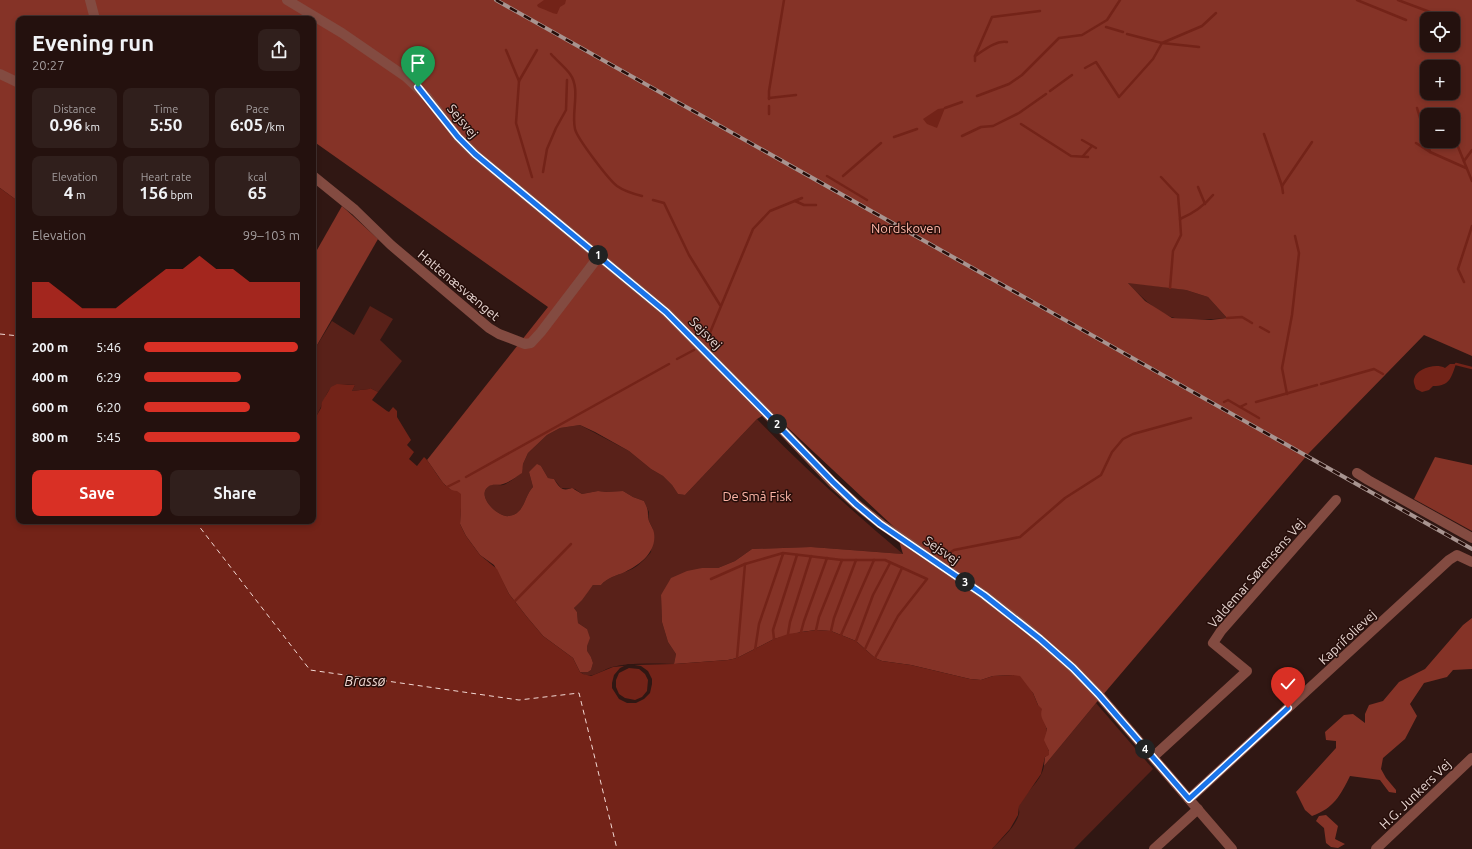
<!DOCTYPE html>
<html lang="en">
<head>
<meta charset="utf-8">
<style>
  :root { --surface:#24110e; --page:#301f1c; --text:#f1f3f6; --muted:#a39d9e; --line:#41312e; --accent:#d93025 }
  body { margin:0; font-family:Ubuntu,sans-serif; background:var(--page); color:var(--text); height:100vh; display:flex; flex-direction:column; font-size:15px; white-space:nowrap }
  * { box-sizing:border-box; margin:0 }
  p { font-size:13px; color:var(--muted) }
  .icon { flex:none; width:22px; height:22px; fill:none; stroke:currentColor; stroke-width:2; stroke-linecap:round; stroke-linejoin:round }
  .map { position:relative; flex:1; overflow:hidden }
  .details { position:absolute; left:16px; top:16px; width:300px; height:508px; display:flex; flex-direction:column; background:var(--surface); border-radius:8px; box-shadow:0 2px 6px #0003,0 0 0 1px var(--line) }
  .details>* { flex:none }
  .buttons { position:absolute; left:1420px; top:12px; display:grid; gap:8px }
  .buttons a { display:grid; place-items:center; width:40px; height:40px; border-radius:8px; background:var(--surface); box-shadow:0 2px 6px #0003,0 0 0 1px var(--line); font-size:20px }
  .pin { position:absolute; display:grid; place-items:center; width:34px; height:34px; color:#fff; margin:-41px -17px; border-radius:50% 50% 50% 0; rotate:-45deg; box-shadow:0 0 4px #0007 }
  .pin .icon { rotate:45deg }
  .km { position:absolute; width:20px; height:20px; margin:-10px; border-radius:50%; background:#222; color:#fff; font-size:11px; line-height:20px; text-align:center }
  .round { display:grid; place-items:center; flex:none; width:42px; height:42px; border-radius:8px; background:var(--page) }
  .summary { display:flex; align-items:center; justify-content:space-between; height:68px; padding:0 16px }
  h1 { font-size:22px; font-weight:600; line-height:30px }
  .stats { display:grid; grid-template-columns:repeat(3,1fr); gap:6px; height:68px; padding:4px 16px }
  .stats div { display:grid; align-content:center; border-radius:8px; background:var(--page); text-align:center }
  .stats b { font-size:17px; font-weight:600 }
  .stats small { font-size:11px; font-weight:400 }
  .stats p { font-size:11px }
  .chart { height:112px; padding:8px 16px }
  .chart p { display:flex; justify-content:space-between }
  .chart svg { width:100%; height:72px; margin-top:4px; fill:var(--accent); opacity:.7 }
  .action { display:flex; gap:8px; margin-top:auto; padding:8px 16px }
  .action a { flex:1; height:46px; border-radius:8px; background:var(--accent); color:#fff; font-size:16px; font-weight:600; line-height:46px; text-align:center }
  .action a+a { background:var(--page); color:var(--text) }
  ul { padding:0 16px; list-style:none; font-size:13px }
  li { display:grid; grid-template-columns:64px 48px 1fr; align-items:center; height:30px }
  li i { height:10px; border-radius:5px; background:var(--accent) }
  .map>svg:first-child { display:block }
  .green { fill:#592119 }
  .forest { fill:#853327; fill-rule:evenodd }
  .water { fill:#732318 }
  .pier { fill:#301713; fill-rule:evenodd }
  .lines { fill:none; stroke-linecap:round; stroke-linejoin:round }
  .stream { stroke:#732318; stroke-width:2.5 }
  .ferry { stroke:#f2d8d3; stroke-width:1; stroke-dasharray:5 4; stroke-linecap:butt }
  .minor { stroke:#834b41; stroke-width:10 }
  .rail-casing { stroke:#a89490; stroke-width:4 }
  .rail { stroke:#260e0a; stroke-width:2.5; stroke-dasharray:8; stroke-linecap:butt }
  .route-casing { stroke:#fff; stroke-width:8 }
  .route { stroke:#1a73e8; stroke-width:5 }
  .labels { text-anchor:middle; stroke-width:3; stroke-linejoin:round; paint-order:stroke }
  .street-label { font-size:13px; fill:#e8d6d2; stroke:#260e0a }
  .park-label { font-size:13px; fill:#feb6a8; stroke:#260e0a }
  .water-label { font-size:14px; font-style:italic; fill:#f2d8d3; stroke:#260e0a }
</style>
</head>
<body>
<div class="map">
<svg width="1472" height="849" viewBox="0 0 1472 849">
  <rect width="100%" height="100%" fill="#301713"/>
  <!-- green -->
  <g class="green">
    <path d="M1127,282L1186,290L1208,297L1227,318C1215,319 1182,321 1171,317C1153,309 1140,296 1127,282Z"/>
    <path d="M370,306L393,319L380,340L402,361L378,392L370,388L369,389L352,391L355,385C324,381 329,394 317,415L313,413V352L332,321L354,335Z"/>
    <path d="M757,419C803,467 852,511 903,554L811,547L752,549L735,561L718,568H702L661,595L662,622L668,642L676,654L674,664C654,664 631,662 612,667C601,670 591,681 580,672H588L591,670L593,663L591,657L587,652V629L578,623L577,612L574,608L593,585H601C611,574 626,574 637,566C642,562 647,557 651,552L653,529L648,519L649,512L644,501L633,497L623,491L606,492L598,491L582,494L575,489L561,488L554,479L548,478L541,466L529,472L533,487C524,496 525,514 509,516C498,518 476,496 488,487C492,483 498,486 503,485C509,483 516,477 521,473L523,464L528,453L547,435L560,428L580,425L629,451L651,469L663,476L672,485L678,494L685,495Z"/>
    <path d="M1096,703L1153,769L1074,849H992C1001,839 1015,828 1019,814C1020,811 1018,808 1019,805C1026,791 1041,782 1044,766Z"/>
  </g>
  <!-- forest -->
  <g class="forest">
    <path d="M0,0H1472V356L1424,335L1309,453L1096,703L1044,766L1045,757L1049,754V751L1043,740L1047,729L1041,719L1038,705L1033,693L1013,675L993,676L981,680L970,679L911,665L882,661L875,658L856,641L831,631L816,630L801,632L774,639L737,658L728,660L674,664L676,654L668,642L662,622L661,595L671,578L687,571L702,568H718L735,561L752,549L811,547L903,554L895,528L770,411L757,419L685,495L678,494L672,485L663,476L651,469L629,451L595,432L580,425L560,428L547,435L528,453L523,464L522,473C516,477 510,482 503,484C498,486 492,483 488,487C476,496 498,518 509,516C525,514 524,496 533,487L529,472L537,464L541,466L548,478L554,479C559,487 562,492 572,488L582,494L598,491L606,492L623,491L633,497L644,501C648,509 648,510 648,518C649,523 653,527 654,533C657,552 640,565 625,572C616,576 608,577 601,585H593L582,600L574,608L577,612L578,623L587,629L590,638L587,646V651L591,657L593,663L591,670L588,672H580L573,658L543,636L527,617L509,594L494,565L480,555L466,536L460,524L461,499L443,483L427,460L548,307L313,141V19H19V202L0,188ZM1427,19H1453V45H1427ZM1427,67H1453V93H1427ZM1427,115H1453V141H1427ZM1128,283L1186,290L1208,297L1227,318L1211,320L1172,318L1145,301Z"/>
    <path d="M342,206L378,239L313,352V257Z"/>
    <path d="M1435,457L1472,465V531L1414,499Z"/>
    <path d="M1472,618V669L1453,670L1447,677L1424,683L1410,704L1417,716L1405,739L1383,758L1381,769L1386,778L1396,790V793L1389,792L1380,780L1350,776C1340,796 1334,808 1312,816L1305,810L1296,792L1336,748V741L1326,740L1325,732L1344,715L1353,714L1365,723V714L1369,705L1383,701L1399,682L1425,669L1463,625Z"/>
    <path d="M1326,815L1338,826L1335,839L1345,844L1338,848L1331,847L1326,843L1324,828L1316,821L1319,816Z"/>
  </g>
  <!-- water -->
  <g class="water">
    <path d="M544,0H566L565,4L560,7L557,14C553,14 544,9 538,7L537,5Z"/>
    <path d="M945,108L937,128L927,124L923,119L938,109Z"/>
    <path d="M0,188L19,202V521H313V413L317,415L321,408L322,402L331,387L337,384L355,385L352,391L369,389L370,388L378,392L372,400L387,411L389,412L393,407L397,411V417L411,440L407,445L414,452L409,459L417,466L424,457C434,466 443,491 457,491L461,494V508L460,524L466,536L480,555L497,569L509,594L527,617L543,636L573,658L580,672L583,674L591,676L613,667L634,665L674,664L728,660L737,658L774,639L788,634L816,630L831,631L856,641L875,658L882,661L911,665L970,679L981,680L993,676L1013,675L1020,676L1033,693L1038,705L1042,709C1039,718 1045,721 1047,730L1044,740L1049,751V755L1045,757L1041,774L1019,806L1018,815L1010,829L992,849H0Z"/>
    <path d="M1450,364H1456C1451,378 1450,386 1433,386L1429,390L1422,392L1416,389C1415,386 1413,382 1414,379C1417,368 1436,363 1445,368Z"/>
  </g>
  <!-- pier -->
  <path class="pier" d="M628,664L641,666L648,671L652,679V684L650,693L644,699L636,703H627L619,699L612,688V683L614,675L620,668ZM629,668L639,669L645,674L648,680L647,691L642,697L635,700L625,698L619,694L616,687V680L619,673Z"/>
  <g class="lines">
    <!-- stream -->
    <g class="stream">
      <path d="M1357,0L1406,20"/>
      <path d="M1398,0L1446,18"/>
      <path d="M1106,27L1123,32"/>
      <path d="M1127,34L1162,43L1199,47"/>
      <path d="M506,50L519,81L516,123L532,177"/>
      <path d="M551,54C557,61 565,67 570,74C581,89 571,112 575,129C577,138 608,179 617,186C624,191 634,194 642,196"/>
      <path d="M975,56L992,17L1040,11"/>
      <path d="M975,61V56C984,50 996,40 1007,42"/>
      <path d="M1085,68L1096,62L1119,97L1153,59L1162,43L1202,26L1216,13"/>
      <path d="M519,81L537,50"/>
      <path d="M1050,91L1072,75"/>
      <path d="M977,96L1009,84L1022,75L1059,38L1082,35L1107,20L1120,0"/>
      <path d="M769,98L796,95"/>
      <path d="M769,99V91L784,0"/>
      <path d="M769,106V114"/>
      <path d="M945,108L962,102"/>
      <path d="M1417,108L1427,141"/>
      <path d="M1458,114L1460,118L1454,137L1472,181"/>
      <path d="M1021,124L1071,156L1088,157"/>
      <path d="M1264,134L1282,186L1283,193"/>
      <path d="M962,136L981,127L993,126L1019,113L1046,94"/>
      <path d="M894,137L917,129"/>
      <path d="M1082,140L1096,148"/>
      <path d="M1427,141L1430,152"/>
      <path d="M1416,143L1430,152L1466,168"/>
      <path d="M1083,156L1092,146"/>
      <path d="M1464,161L1472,150"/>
      <path d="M543,172L547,149L556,128L566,110L567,80"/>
      <path d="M827,176L867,200"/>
      <path d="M843,176L881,143"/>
      <path d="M1161,177L1178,195L1180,219L1181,235L1173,251L1170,288"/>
      <path d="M1282,186L1312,142"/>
      <path d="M1198,187L1205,204"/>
      <path d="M653,200L664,203L689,255L720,305"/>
      <path d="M795,201L804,205H816"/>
      <path d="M1180,219C1194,213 1204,206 1213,195"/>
      <path d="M1464,282L1458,269L1472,226"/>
      <path d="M1227,318L1242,317L1252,323"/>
      <path d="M1260,327L1269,332"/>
      <path d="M705,339L709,335L753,229L770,211L802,198"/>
      <path d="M677,359L694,350"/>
      <path d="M1456,364L1472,368"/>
      <path d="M1321,384L1374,369L1383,374"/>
      <path d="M1287,394L1282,368L1292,315L1299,253L1295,236"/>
      <path d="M1224,402L1228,400L1259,418"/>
      <path d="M1256,402L1317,385"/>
      <path d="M1240,407L1246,404"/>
      <path d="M466,477L669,364"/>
      <path d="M447,487L459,481"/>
      <path d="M947,557L948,554L954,550L1020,537L1065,498L1101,475L1112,452L1123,439L1133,434L1191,418"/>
      <path d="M711,579L745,564L783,553L842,560H885L927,579L898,616L875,658"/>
      <path d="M515,601L571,544"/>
      <path d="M816,630L819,617L842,560"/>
      <path d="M831,631L834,618L856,560"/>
      <path d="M801,632L804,621L827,558"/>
      <path d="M788,634L790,622L811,556"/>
      <path d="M841,635L874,560"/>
      <path d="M774,639L773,630L797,555"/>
      <path d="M856,641L873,595L890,563"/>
      <path d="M865,649L902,568"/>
      <path d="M755,650L759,624L783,554"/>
      <path d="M737,658L745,564"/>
    </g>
    <!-- ferry -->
    <g class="ferry">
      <path d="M0,334L19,336"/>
      <path d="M195,521L310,670L519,700L579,693L617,849"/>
    </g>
    <!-- minor -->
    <g class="minor">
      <path d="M90,0L95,19"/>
      <path d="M287,0L342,33L406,77L427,97L458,137L475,154L666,312L772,419L833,483L856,504L881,524L984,595L1027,628L1073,668L1099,695L1232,849"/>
      <path d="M0,74L19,83"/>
      <path d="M313,176L355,210L391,245L489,328L499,334L525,344L531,343L541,332L599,256"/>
      <path d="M1357,473L1368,480L1472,538"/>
      <path d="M1153,757L1247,671L1213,643L1221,631L1336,500"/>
      <path d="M1189,799L1449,560L1457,555L1472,562"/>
      <path d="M1154,849L1198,809"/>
      <path d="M1376,849L1472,758"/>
    </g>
    <defs>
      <path id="rail" d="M496,0L1472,549"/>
    </defs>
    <!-- rail casing -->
    <use href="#rail" class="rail-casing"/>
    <!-- rail -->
    <use href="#rail" class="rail"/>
  </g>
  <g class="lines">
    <defs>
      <path id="route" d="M418,87L458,137L475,154L666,312L772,419L833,482L856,504L880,524L984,595L1040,639L1073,668L1099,695L1189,799L1288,708"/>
    </defs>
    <!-- route casing -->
    <use href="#route" class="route-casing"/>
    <!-- route -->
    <use href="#route" class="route"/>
  </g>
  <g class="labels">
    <!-- street labels -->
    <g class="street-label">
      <text transform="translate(463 121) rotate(50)" y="5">Sejsvej</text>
      <text transform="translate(459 285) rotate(40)" y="5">Hattenæsvænget</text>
      <text transform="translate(706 333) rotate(45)" y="5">Sejsvej</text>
      <text transform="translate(942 550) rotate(35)" y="5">Sejsvej</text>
      <text transform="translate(1256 573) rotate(-49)" y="5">Valdemar Sørensens Vej</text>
      <text transform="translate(1347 637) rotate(-43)" y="5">Kaprifolievej</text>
      <text transform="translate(1415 794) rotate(-44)" y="5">H.G. Junkers Vej</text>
    </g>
    <!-- park labels -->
    <g class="park-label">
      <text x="906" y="233">Nordskoven</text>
      <text x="757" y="501">De Små Fisk</text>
    </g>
    <!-- water labels -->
    <g class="water-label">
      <text x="365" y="686">Brassø</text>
    </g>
  </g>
</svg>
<div class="buttons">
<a><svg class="icon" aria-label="locate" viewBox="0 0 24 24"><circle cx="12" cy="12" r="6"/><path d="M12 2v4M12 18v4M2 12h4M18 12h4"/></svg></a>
<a>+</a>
<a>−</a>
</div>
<div class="pin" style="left:418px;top:87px;background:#1e9e55"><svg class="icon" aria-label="arrive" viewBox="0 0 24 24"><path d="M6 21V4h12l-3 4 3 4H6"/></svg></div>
<div class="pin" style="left:1288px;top:708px;background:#d93025"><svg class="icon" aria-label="check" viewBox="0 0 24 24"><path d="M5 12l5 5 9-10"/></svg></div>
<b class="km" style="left:598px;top:255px">1</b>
<b class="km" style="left:777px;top:424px">2</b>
<b class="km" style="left:965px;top:582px">3</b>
<b class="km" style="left:1145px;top:749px">4</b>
<section class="details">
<div class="summary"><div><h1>Evening run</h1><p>20:27</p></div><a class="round"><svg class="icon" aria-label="share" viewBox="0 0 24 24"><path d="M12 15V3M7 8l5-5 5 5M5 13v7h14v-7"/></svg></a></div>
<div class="stats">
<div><p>Distance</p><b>0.96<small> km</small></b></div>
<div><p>Time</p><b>5:50</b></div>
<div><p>Pace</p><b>6:05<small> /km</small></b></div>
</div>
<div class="stats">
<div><p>Elevation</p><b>4<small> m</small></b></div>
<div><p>Heart rate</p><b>156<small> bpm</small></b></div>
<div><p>kcal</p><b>65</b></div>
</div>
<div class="chart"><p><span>Elevation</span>99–103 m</p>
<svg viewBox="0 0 160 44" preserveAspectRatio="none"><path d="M0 44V22L10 22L20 30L30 38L40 38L50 38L60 30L70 22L80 14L90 14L100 6L110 14L120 14L130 22L140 22L150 22L160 22V44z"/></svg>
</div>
<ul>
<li><b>200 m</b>5:46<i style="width:99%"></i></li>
<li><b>400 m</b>6:29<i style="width:62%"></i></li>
<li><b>600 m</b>6:20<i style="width:68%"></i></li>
<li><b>800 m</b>5:45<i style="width:100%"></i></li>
</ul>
<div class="action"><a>Save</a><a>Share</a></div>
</section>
</div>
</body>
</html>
